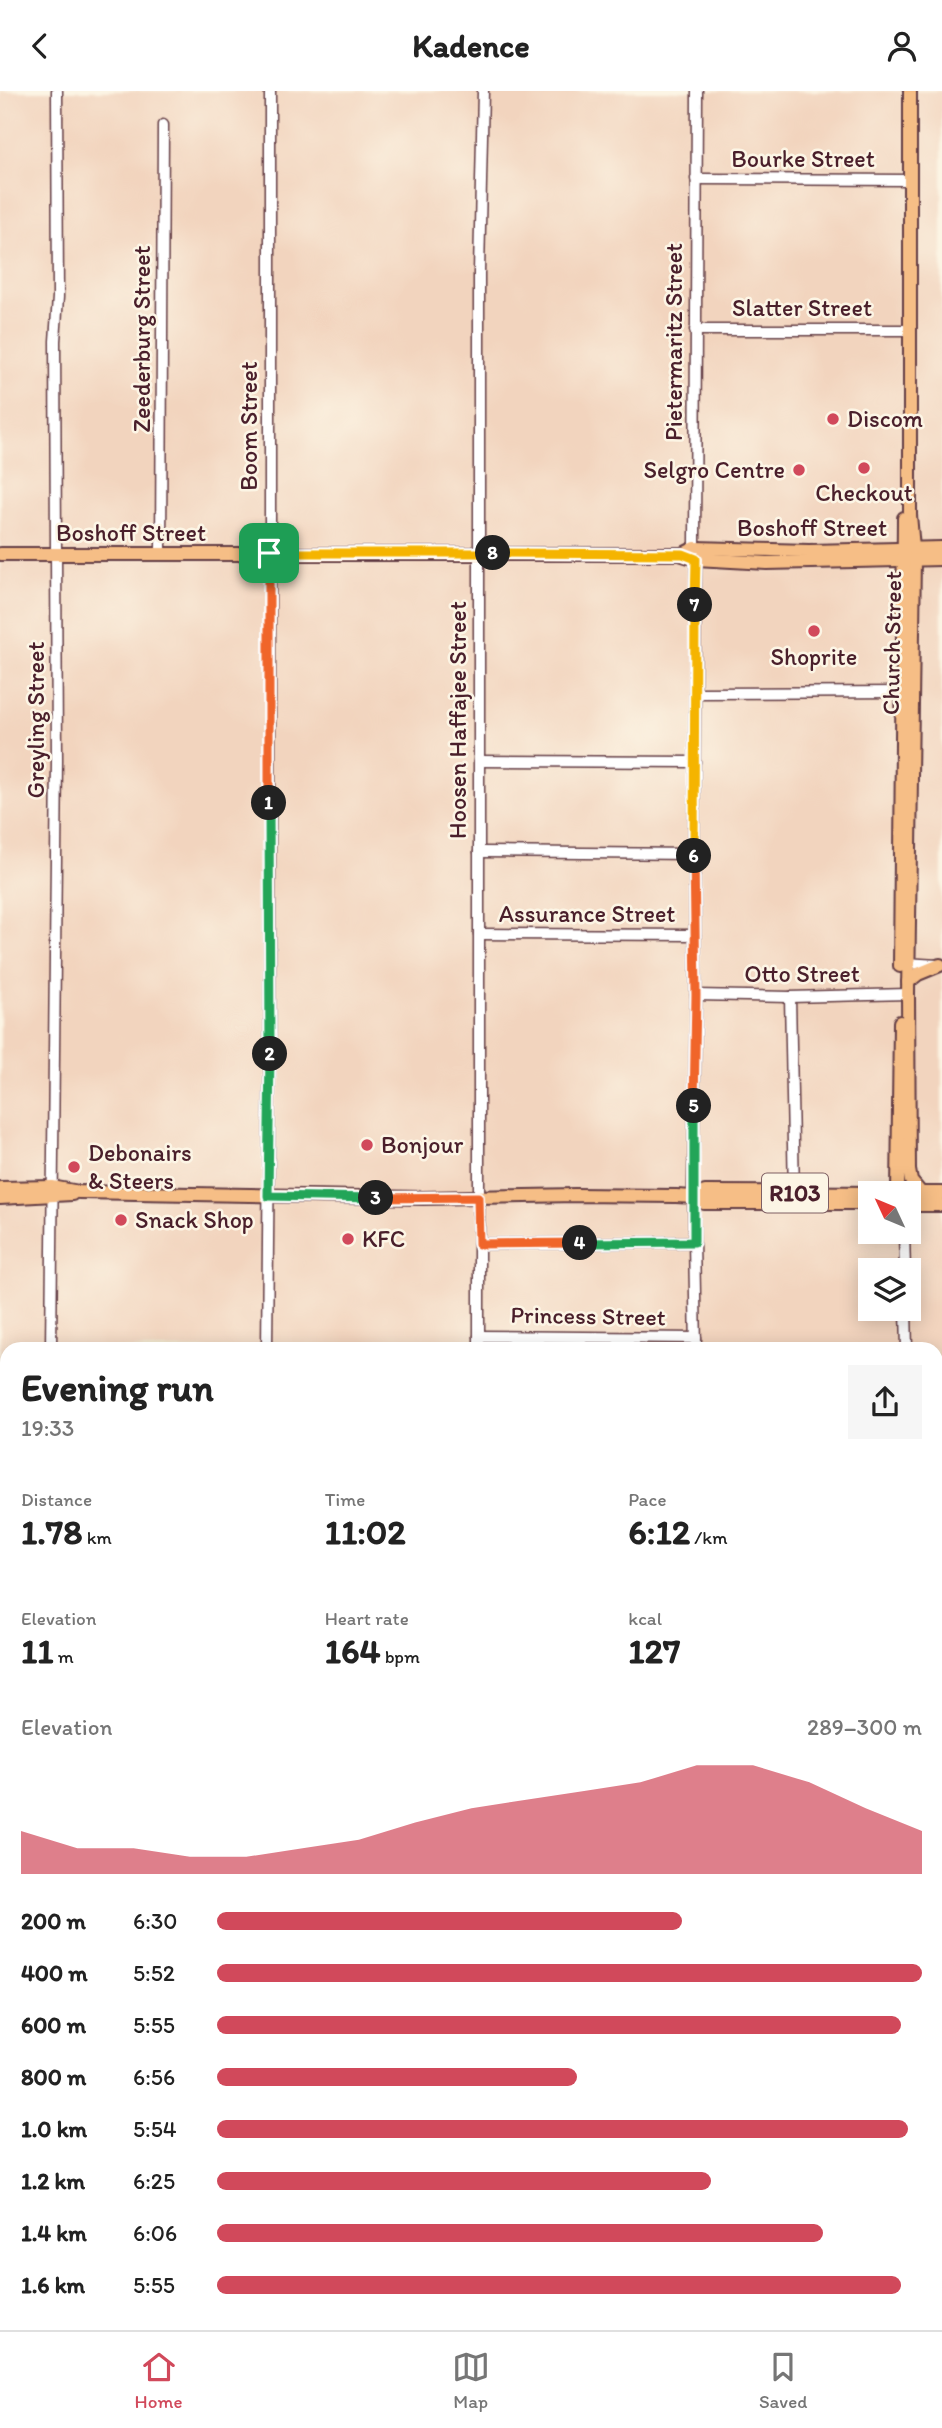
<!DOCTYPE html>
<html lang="en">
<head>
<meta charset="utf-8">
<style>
  :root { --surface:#fff; --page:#f6f6f6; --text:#222; --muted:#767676; --line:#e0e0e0; --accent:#d1495b }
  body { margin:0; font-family:Itim,sans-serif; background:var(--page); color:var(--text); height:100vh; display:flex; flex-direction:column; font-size:26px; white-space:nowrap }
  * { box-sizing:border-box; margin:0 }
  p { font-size:23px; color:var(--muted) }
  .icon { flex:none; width:38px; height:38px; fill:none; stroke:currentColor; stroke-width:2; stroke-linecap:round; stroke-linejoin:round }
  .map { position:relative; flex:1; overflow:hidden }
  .panel { position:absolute; left:0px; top:1251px; width:943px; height:989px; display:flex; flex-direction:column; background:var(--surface); border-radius:21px 21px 0 0; box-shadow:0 4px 18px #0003 }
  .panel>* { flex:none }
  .needle { width:46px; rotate:314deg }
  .controls { position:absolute; left:858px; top:1090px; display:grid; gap:14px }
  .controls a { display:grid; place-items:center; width:63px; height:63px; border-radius:0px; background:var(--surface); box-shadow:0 4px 18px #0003; font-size:35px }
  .pin { position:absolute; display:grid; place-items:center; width:60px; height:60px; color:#fff; margin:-30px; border-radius:14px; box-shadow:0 4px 10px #0006 }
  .km { position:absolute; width:35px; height:35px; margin:-18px; border-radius:50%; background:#222; color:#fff; font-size:19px; line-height:35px; text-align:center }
  .round { display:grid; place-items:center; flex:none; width:74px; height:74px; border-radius:0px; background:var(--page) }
  .overview { display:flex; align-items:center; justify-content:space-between; height:119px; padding:0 21px }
  h1 { font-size:38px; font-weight:700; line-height:52px }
  .metrics { display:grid; grid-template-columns:repeat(3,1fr); gap:10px; height:119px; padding:7px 21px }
  .metrics div { display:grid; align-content:center }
  .metrics b { font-size:35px; font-weight:700 }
  .metrics small { font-size:19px; font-weight:400 }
  .metrics p { font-size:19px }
  .chart { height:196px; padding:14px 21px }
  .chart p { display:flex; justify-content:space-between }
  .chart svg { width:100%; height:126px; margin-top:7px; fill:var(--accent); opacity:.7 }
  ul { padding:0 21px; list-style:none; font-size:23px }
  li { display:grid; grid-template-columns:112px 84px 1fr; align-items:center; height:52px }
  li i { height:18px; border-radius:9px; background:var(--accent) }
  header { display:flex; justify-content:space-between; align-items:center; height:91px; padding:0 21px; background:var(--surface); font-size:32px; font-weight:700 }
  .dock { display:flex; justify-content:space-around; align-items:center; height:98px; border-top:2px solid var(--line); background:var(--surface); font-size:19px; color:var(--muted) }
  .dock a { display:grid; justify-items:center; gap:4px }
  .dock .current { color:var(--accent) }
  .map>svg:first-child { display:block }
  .built { fill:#f2d4be; fill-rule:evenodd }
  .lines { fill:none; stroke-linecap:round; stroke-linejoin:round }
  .minor-casing { stroke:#633d44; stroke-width:13 }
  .major-casing { stroke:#633d44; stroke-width:16 }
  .minor { stroke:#fff; stroke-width:10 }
  .major { stroke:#f6be86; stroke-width:12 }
  .split-1-casing { stroke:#fff; stroke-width:14 }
  .split-2-casing { stroke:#fff; stroke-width:14 }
  .split-3-casing { stroke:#fff; stroke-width:14 }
  .split-4-casing { stroke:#fff; stroke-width:14 }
  .split-5-casing { stroke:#fff; stroke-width:14 }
  .split-6-casing { stroke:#fff; stroke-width:14 }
  .split-7-casing { stroke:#fff; stroke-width:14 }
  .split-8-casing { stroke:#fff; stroke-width:14 }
  .split-9-casing { stroke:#fff; stroke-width:14 }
  .split-1 { stroke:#f0652b; stroke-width:9 }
  .split-2 { stroke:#22a559; stroke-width:9 }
  .split-3 { stroke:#22a559; stroke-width:9 }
  .split-4 { stroke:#f0652b; stroke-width:9 }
  .split-5 { stroke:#22a559; stroke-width:9 }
  .split-6 { stroke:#f0652b; stroke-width:9 }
  .split-7 { stroke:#f5b400; stroke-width:9 }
  .split-8 { stroke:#f5b400; stroke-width:9 }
  .split-9 { stroke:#f5b400; stroke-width:9 }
  .poi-dot { fill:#d1495b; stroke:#fcf5e5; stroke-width:2.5 }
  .labels { text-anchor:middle; stroke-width:5; stroke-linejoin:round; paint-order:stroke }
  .shield { fill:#fcf5e5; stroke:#7f5f63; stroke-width:2 }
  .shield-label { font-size:23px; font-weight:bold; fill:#4a1f2b }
  .street-label { font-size:24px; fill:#4a1f2b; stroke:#fcf5e5 }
  .poi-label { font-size:24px; fill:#4a1f2b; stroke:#fcf5e5; text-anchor:start }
</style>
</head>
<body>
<header><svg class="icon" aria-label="back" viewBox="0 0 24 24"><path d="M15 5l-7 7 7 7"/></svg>Kadence<svg class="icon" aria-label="person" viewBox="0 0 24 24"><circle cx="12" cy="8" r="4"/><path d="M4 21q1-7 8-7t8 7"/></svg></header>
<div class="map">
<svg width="942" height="2239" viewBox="0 0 942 2239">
  <rect width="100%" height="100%" fill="#fcf5e5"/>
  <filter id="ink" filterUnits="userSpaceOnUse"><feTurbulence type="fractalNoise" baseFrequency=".0143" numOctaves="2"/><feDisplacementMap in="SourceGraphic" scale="14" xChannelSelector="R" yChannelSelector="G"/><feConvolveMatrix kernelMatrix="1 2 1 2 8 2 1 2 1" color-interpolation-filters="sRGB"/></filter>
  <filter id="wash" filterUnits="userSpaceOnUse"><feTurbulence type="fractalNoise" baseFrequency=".00686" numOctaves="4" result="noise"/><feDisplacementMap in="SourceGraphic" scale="28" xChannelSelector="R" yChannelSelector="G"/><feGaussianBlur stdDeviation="1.57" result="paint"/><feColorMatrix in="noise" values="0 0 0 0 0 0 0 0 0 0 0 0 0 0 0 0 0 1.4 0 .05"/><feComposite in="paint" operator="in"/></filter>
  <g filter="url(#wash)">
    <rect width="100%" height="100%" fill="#f3ead0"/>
    <!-- built -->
    <path class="built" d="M0,0H942V2239H0ZM870,1102H908V1141H870ZM870,1180H908V1218H870ZM7,1258H936V2233H7Z"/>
  </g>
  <g filter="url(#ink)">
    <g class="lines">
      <defs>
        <g id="minor">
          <path d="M696,88L910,89"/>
          <path d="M695,239H910"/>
          <path d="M695,457L697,0"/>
          <path d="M161,463L163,34"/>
          <path d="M696,468L694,763L696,904L693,1095L696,1258"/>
          <path d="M695,602L904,601"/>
          <path d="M479,670L695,671"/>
          <path d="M479,761L694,763"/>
          <path d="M479,843L695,844"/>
          <path d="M905,872L938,874"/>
          <path d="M696,904L790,906L908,903"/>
          <path d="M790,906L794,1102"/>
          <path d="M904,1141L905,1180"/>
          <path d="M479,1153L694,1151"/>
          <path d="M906,1218L907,1258"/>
          <path d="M479,1245L696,1247"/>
          <path d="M51,1258L57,669L55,250L58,206L57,0"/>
          <path d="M267,1258L270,935V0"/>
          <path d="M479,1258V181L483,0"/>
          <path d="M936,1391H942"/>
          <path d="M936,1740H942"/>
          <path d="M0,1742H7"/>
          <path d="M936,2001H942"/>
          <path d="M936,2059H942"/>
          <path d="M936,2121H942"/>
          <path d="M0,2211H7"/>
          <path d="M50,2233V2239"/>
          <path d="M267,2239V2233"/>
          <path d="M482,2239L483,2233"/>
          <path d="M691,2239V2233"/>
          <path d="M903,2239V2233"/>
        </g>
        <g id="major">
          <path d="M910,0V424L914,468L908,903L909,1079L911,1090L921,1102"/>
          <path d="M0,463H680L696,468L767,472L942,468"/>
          <path d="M683,463L695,457L809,460L942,457"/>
          <path d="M900,875L904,427"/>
          <path d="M908,891L918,883L940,874"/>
          <path d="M0,1097L52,1096L79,1101L423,1107L575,1104L676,1105L694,1106L704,1112H870"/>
          <path d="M894,1102H942"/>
          <path d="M898,1102L900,931"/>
          <path d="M694,1106L705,1101L889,1102"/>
          <path d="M0,1107L72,1103"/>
          <path d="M908,1114H942"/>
        </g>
      </defs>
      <!-- minor casing -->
      <use href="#minor" class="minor-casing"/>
      <!-- major casing -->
      <use href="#major" class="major-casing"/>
      <!-- minor -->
      <use href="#minor" class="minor"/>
      <!-- major -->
      <use href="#major" class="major"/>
    </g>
  </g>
  <g class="lines" filter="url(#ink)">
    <defs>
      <path id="split-1" d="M269,462V712"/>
      <path id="split-2" d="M269,712L270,963"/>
      <path id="split-3" d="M270,963L268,1105L376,1107"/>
      <path id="split-4" d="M376,1107L478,1106L479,1153L580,1152"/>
      <path id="split-5" d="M580,1152L694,1151V1015"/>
      <path id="split-6" d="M694,765L696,904L694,1015"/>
      <path id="split-7" d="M694,765L695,514"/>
      <path id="split-8" d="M493,462L683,463L696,468L695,514"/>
      <path id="split-9" d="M269,462H493"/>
    </defs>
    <!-- split-1 casing -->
    <use href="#split-1" class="split-1-casing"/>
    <!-- split-2 casing -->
    <use href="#split-2" class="split-2-casing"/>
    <!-- split-3 casing -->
    <use href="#split-3" class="split-3-casing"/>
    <!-- split-4 casing -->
    <use href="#split-4" class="split-4-casing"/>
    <!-- split-5 casing -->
    <use href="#split-5" class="split-5-casing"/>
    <!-- split-6 casing -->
    <use href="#split-6" class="split-6-casing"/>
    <!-- split-7 casing -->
    <use href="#split-7" class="split-7-casing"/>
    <!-- split-8 casing -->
    <use href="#split-8" class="split-8-casing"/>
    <!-- split-9 casing -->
    <use href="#split-9" class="split-9-casing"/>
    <!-- split-1 -->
    <use href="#split-1" class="split-1"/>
    <!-- split-2 -->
    <use href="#split-2" class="split-2"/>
    <!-- split-3 -->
    <use href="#split-3" class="split-3"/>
    <!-- split-4 -->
    <use href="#split-4" class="split-4"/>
    <!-- split-5 -->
    <use href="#split-5" class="split-5"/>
    <!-- split-6 -->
    <use href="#split-6" class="split-6"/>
    <!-- split-7 -->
    <use href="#split-7" class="split-7"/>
    <!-- split-8 -->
    <use href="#split-8" class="split-8"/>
    <!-- split-9 -->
    <use href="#split-9" class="split-9"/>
  </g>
  <!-- markers -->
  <g class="poi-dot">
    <circle cx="833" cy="328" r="7"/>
    <circle cx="864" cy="377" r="7"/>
    <circle cx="799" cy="379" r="7"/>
    <circle cx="814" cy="540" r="7"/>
    <circle cx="367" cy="1054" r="7"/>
    <circle cx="74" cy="1076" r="7"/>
    <circle cx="121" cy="1129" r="7"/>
    <circle cx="348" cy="1148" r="7"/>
  </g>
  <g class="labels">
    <!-- shield labels -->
    <rect class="shield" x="762" y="1082.5" width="66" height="39" rx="5"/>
    <g class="shield-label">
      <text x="795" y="1110">R103</text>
    </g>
    <!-- street labels -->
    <g class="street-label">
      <text x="803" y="76">Bourke Street</text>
      <text x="802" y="225">Slatter Street</text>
      <text transform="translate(142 248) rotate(-90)" y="8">Zeederburg Street</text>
      <text transform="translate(674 251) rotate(-90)" y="8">Pietermaritz Street</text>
      <text transform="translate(249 335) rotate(-90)" y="8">Boom Street</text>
      <text x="812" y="445">Boshoff Street</text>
      <text x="131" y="450">Boshoff Street</text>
      <text transform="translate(892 552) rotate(-89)" y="8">Church Street</text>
      <text transform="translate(36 629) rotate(-90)" y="8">Greyling Street</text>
      <text transform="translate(458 629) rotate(-90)" y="8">Hoosen Haffajee Street</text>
      <text x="587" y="831">Assurance Street</text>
      <text x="802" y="891">Otto Street</text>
      <text transform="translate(588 1225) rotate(1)" y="8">Princess Street</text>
    </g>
    <!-- poi labels -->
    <g class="poi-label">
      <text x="847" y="336">Discom</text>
      <text x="785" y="387" text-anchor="end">Selgro Centre</text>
      <text x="864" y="410" text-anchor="middle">Checkout</text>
      <text x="814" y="574" text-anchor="middle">Shoprite</text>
      <text x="381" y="1062">Bonjour</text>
      <text x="88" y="1070">Debonairs<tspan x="88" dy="28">&amp; Steers</tspan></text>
      <text x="135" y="1137">Snack Shop</text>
      <text x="362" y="1156">KFC</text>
    </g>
  </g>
</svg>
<div class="controls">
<a><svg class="needle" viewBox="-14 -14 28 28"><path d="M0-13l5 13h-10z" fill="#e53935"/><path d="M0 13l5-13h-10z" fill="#767676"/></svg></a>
<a><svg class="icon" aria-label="layers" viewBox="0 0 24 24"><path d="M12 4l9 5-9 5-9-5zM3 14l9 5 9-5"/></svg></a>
</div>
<div class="pin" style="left:269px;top:462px;background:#1e9e55"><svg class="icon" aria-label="arrive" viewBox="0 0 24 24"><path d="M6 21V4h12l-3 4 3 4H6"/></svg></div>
<b class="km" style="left:269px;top:712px">1</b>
<b class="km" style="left:270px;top:963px">2</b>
<b class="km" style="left:376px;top:1107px">3</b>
<b class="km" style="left:580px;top:1152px">4</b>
<b class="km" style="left:694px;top:1015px">5</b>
<b class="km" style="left:694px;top:765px">6</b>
<b class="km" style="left:695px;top:514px">7</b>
<b class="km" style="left:493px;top:462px">8</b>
<section class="panel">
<div class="overview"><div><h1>Evening run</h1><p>19:33</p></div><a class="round"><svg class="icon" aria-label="share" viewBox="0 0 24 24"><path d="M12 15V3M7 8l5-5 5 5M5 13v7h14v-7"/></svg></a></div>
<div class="metrics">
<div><p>Distance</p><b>1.78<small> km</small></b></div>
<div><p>Time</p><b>11:02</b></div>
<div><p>Pace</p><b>6:12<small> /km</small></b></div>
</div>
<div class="metrics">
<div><p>Elevation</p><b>11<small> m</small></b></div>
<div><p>Heart rate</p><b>164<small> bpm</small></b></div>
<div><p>kcal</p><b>127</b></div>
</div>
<div class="chart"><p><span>Elevation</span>289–300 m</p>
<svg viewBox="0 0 160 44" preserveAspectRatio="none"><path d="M0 44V29L10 35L20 35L30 38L40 38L50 35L60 32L70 26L80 21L90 18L100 15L110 12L120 6L130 6L140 12L150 21L160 29V44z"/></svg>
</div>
<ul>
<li><b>200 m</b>6:30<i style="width:66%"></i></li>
<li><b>400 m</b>5:52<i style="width:100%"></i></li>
<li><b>600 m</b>5:55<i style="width:97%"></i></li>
<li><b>800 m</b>6:56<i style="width:51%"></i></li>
<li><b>1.0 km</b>5:54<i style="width:98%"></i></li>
<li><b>1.2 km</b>6:25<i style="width:70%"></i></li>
<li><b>1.4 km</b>6:06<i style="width:86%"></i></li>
<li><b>1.6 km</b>5:55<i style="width:97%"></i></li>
</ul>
</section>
</div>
<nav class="dock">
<a class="current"><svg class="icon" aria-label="home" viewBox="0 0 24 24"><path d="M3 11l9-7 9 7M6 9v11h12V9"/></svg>Home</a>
<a><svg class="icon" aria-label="map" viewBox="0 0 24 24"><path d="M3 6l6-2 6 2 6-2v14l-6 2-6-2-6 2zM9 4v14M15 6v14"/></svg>Map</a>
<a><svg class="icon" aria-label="saved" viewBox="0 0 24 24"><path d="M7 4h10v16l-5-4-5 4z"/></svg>Saved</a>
</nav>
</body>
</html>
